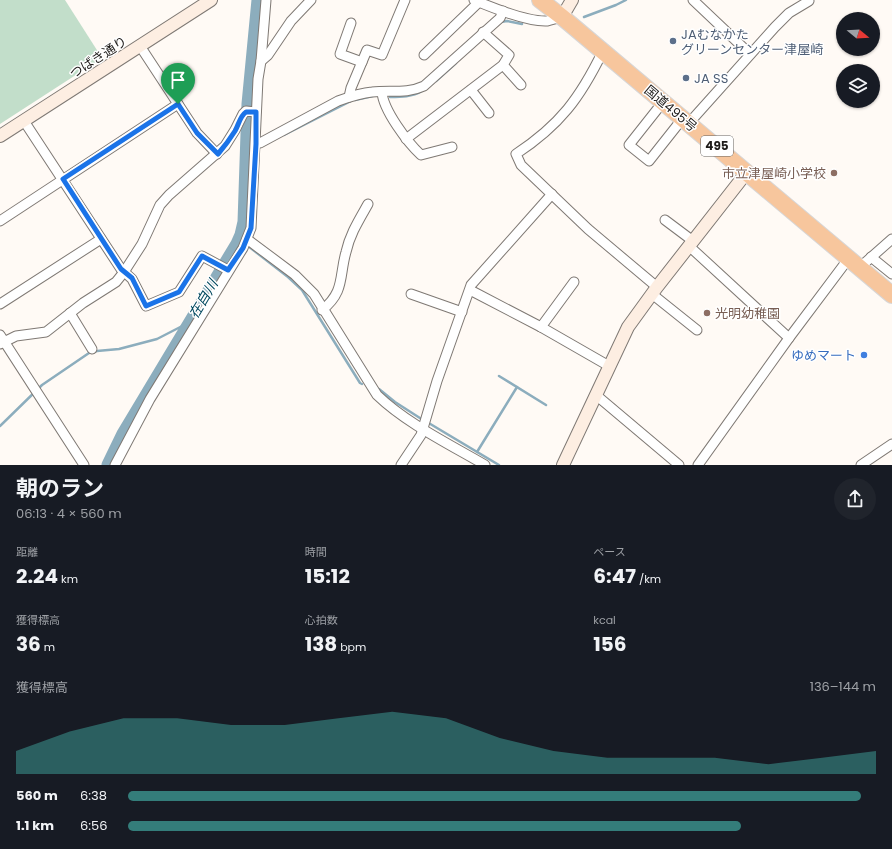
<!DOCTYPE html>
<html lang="ja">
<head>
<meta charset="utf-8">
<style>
  :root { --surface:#171b24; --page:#20242c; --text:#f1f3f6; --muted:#9ea1a6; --accent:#347d7a }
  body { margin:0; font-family:Poppins,"Noto Sans JP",sans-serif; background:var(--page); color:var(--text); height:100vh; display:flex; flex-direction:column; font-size:15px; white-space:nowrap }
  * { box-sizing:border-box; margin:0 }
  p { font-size:13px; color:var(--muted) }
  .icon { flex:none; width:22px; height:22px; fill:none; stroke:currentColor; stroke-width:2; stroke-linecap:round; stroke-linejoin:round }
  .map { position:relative; height:465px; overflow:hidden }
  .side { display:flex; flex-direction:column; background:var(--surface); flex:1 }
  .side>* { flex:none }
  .needle { width:26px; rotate:108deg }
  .controls { position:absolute; left:836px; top:12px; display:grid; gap:8px }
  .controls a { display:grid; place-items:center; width:44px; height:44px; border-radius:50%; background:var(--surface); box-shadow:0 1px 3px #0004; font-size:20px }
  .pin { position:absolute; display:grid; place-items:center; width:34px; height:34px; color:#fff; margin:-41px -17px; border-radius:50% 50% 50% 0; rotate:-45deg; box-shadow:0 0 4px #0007 }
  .pin .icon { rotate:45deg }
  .round { display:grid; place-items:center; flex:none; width:42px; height:42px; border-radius:21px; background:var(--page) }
  .headline { display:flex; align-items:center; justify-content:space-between; height:68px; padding:0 16px }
  h1 { font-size:22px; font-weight:700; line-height:30px }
  .stats { display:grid; grid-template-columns:repeat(3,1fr); gap:6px; height:68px; padding:4px 16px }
  .stats div { display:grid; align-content:center }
  .stats b { font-size:20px; font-weight:700 }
  .stats small { font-size:11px; font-weight:400 }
  .stats p { font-size:11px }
  .chart { height:112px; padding:8px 16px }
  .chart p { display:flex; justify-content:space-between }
  .chart svg { width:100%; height:72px; margin-top:4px; fill:var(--accent); opacity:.7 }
  ul { padding:0 16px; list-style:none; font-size:13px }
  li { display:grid; grid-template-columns:64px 48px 1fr; align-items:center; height:30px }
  li i { height:10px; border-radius:5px; background:var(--accent) }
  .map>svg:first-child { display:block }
  .green { fill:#c2deca }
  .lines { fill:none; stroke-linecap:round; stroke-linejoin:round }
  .stream { stroke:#8cadbd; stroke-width:2.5 }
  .river { stroke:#8cadbd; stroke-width:15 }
  .street-casing { stroke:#7f7974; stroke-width:11 }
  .secondary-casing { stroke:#7f7974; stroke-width:14 }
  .highway-casing { stroke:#d7d6d6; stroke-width:18 }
  .street { stroke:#fff; stroke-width:9 }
  .secondary { stroke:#fdeee2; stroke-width:12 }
  .highway { stroke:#f7c69d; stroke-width:16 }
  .route-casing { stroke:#fff; stroke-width:8 }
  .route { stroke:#1a73e8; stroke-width:5 }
  .service-dot { fill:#5c6f8a; stroke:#fff; stroke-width:1.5 }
  .education-dot { fill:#8d6e63; stroke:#fff; stroke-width:1.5 }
  .shop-dot { fill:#3f7fe0; stroke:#fff; stroke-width:1.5 }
  .labels { text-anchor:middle; stroke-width:3; stroke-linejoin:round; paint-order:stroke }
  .shield { fill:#fff; stroke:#62605f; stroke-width:1 }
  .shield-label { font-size:12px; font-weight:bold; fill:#1f1c1a }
  .service-label { font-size:13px; fill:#4e5e75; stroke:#fff; text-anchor:start }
  .street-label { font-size:13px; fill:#1f1c1a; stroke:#fff }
  .education-label { font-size:13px; fill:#785e54; stroke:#fff; text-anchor:end }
  .shop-label { font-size:13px; fill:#366cbe; stroke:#fff; text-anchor:end }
  .water-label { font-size:14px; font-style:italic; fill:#00485f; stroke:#fff }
</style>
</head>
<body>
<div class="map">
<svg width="892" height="465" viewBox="0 0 892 465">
  <rect width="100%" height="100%" fill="#fffaf5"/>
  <!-- green -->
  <path class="green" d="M0,0H65L102,58L0,124Z"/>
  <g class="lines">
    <!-- stream -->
    <g class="stream">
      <path d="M584,17L616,5L626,0"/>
      <path d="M501,22L507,21L522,24"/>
      <path d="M436,81L456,63"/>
      <path d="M390,97C401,97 412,97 422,91"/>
      <path d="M355,100L373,96"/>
      <path d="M284,135L351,101"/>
      <path d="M248,246L288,277L302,290L360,383L362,384"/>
      <path d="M499,376L546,405"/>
      <path d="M379,389L395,402L423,420"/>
      <path d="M427,422L499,465"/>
      <path d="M0,426L42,385L89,353L97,351L119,349L157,339L190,322"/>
      <path d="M477,452L517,387"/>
    </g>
    <!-- river -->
    <path class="river" d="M109,465L124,434L238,244L242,235L245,222L249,104L259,0"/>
    <defs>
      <g id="street">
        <path d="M474,0C493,8 527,22 547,21C552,20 557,18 562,17"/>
        <path d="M693,0L750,54"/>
        <path d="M351,23L340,54L362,62"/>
        <path d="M140,46L197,133L217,154"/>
        <path d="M603,51C580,98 560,125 516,154L521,165L588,229L657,287"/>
        <path d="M424,55L479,2"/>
        <path d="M261,61L268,55L291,21L311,0"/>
        <path d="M503,65L521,85"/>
        <path d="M471,90L489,113"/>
        <path d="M382,92C383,110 408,143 421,155L452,147"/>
        <path d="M349,97L351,88L367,50L382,55L405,0"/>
        <path d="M663,102L629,145L649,161L683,118"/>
        <path d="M24,121L121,269L132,279L146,306L179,292L202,256L228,270"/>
        <path d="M689,123L775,27L789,13L809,1"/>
        <path d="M406,139L503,65L509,55L483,32"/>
        <path d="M256,144L260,143L338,101C349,97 360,93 372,92C390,90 407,94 424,86L500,18L503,11"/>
        <path d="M665,220L693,241"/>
        <path d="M0,221L178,104"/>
        <path d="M247,239L295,275L314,294L377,395C406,423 449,444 485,465"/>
        <path d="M689,246L789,338"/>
        <path d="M871,257L892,274"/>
        <path d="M859,268L892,239"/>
        <path d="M470,290L541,327L609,366"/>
        <path d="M411,294L462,312"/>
        <path d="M652,294L697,330"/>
        <path d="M0,304L101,239"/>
        <path d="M322,310C345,292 339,276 346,252C350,234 359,220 368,204"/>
        <path d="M70,313L92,349"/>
        <path d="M541,327L574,282"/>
        <path d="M0,335L84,465"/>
        <path d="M0,344L16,336L46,332L83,303L116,282L124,272L142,244L160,205L169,195L225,146L235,130L243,114L246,111L256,112"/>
        <path d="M596,395L679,465"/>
        <path d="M115,465L150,399L243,248L251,228L258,79L261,61L266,0"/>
        <path d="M401,465L421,435L437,381L471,285L552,194"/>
        <path d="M698,465L789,338L849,258"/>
        <path d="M861,465L892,444"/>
      </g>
      <g id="secondary">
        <path d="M562,17L572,0"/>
        <path d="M0,136L211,0"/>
        <path d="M563,465L628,327L657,287L747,172"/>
      </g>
      <path id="highway" d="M540,0L562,17L892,295"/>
    </defs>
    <!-- street casing -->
    <use href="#street" class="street-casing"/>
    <!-- secondary casing -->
    <use href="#secondary" class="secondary-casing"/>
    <!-- highway casing -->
    <use href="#highway" class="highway-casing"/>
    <!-- street -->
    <use href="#street" class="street"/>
    <!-- secondary -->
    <use href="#secondary" class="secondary"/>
    <!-- highway -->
    <use href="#highway" class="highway"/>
  </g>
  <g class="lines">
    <defs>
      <path id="route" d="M178,104L197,133L218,154C224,147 230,139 235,131C239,124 240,116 246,112H256V144L251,228L243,248L228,270L202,256L179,292L146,306L132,278L121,269L63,179Z"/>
    </defs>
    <!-- route casing -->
    <use href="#route" class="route-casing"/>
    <!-- route -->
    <use href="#route" class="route"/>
  </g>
  <!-- markers -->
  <g class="service-dot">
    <circle cx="673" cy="41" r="4"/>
    <circle cx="686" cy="78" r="4"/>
  </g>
  <g class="education-dot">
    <circle cx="834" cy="173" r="4"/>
    <circle cx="707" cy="313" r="4"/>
  </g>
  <circle class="shop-dot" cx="864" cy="355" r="4"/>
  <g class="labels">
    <!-- shield labels -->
    <rect class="shield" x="701" y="136" width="32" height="20" rx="3"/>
    <g class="shield-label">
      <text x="717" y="150">495</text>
    </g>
    <!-- service labels -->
    <g class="service-label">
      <text x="681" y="39">JAむなかた<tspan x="681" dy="15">グリーンセンター津屋崎</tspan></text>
      <text x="694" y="83">JA SS</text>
    </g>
    <!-- street labels -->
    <g class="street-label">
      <text transform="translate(98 57) rotate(-33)" y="5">つばき通り</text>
      <text transform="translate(671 108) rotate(40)" y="5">国道495号</text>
    </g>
    <!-- education labels -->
    <g class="education-label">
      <text x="826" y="178">市立津屋崎小学校</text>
      <text x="715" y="318" text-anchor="start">光明幼稚園</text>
    </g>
    <!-- shop labels -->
    <g class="shop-label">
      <text x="856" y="360">ゆめマート</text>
    </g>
    <!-- water labels -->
    <g class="water-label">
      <text transform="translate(203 299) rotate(-59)" y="5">在自川</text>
    </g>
  </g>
</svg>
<div class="controls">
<a><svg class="needle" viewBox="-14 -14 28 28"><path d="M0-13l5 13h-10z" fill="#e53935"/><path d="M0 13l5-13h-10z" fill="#9ea1a6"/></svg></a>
<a><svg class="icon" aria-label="layers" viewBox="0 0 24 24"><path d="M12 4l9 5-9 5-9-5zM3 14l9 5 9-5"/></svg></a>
</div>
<div class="pin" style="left:178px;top:104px;background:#1e9e55"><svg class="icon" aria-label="arrive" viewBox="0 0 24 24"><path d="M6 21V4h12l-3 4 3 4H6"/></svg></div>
</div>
<section class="side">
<div class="headline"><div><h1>朝のラン</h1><p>06:13 · 4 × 560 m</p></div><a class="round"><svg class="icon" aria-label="share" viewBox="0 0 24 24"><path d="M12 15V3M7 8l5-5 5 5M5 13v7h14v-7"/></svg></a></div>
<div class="stats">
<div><p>距離</p><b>2.24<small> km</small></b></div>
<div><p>時間</p><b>15:12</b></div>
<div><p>ペース</p><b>6:47<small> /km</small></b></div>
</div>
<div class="stats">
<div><p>獲得標高</p><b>36<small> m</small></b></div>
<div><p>心拍数</p><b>138<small> bpm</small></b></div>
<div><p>kcal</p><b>156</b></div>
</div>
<div class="chart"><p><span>獲得標高</span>136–144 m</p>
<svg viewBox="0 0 160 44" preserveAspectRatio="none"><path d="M0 44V30L10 18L20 10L30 10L40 14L50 14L60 10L70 6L80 10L90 22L100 30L110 34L120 34L130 34L140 38L150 34L160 30V44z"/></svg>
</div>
<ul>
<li><b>560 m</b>6:38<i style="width:98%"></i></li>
<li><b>1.1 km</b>6:56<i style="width:82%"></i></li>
</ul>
</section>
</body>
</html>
